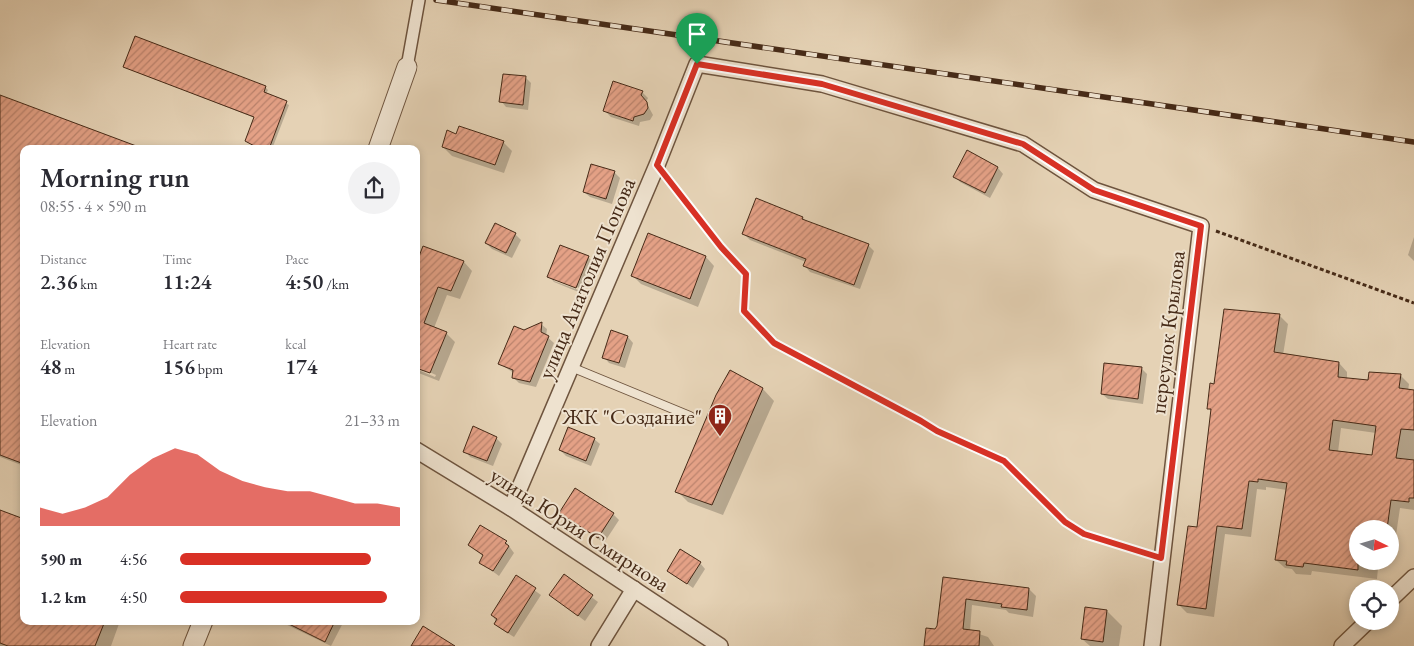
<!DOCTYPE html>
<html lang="en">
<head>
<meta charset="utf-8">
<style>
  :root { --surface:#fff; --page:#f2f2f3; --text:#2b2b33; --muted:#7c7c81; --accent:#d93025 }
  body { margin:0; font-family:"EB Garamond",serif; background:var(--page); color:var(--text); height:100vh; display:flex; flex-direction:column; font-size:19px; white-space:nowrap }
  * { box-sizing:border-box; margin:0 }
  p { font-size:16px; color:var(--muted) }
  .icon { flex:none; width:28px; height:28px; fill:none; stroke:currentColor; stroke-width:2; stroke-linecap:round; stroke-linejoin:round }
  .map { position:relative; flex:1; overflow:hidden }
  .side { position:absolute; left:20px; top:145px; width:400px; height:480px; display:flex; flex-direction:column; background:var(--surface); border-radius:10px; box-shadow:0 2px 8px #0003 }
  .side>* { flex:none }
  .needle { width:32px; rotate:95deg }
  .fabs { position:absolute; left:1349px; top:520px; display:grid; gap:10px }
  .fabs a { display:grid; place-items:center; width:50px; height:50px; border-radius:50%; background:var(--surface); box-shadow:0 2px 8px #0003; font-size:25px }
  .pin { position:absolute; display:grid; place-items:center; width:42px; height:42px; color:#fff; margin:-51px -21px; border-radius:50% 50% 50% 0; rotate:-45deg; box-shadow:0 0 5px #0007 }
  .pin .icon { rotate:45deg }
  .round { display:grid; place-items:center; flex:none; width:52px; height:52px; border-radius:26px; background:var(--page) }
  .head { display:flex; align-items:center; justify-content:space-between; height:85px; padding:0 20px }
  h1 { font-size:28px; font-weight:600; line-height:38px }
  .metrics { display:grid; grid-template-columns:repeat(3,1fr); gap:8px; height:85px; padding:5px 20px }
  .metrics div { display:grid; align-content:center }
  .metrics b { font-size:21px; font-weight:600 }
  .metrics small { font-size:14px; font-weight:400 }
  .metrics p { font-size:14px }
  .chart { height:140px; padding:10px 20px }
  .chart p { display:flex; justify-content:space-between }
  .chart svg { width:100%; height:90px; margin-top:5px; fill:var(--accent); opacity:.7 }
  ul { padding:0 20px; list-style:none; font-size:16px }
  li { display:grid; grid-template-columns:80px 60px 1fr; align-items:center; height:38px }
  li i { height:12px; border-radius:6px; background:var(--accent) }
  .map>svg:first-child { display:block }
  .shadow { fill:#0003; fill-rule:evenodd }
  .building { fill:url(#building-hatch); stroke:#462a17; fill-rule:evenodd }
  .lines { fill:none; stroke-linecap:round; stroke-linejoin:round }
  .service-casing { stroke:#6e543e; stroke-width:10 }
  .pedestrian-casing { stroke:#6e543e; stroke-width:14 }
  .minor-casing { stroke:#6e543e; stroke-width:18 }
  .tertiary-casing { stroke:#6e543e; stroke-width:21 }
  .path { stroke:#462a17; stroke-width:3; stroke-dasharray:4 2.5; stroke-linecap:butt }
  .service { stroke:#eee2cf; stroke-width:8 }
  .pedestrian { stroke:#eee2cf; stroke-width:11 }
  .minor { stroke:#eee2cf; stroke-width:15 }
  .tertiary { stroke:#eee2cf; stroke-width:19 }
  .rail-casing { stroke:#462a17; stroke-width:5.5 }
  .rail { stroke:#eee2cf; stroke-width:4; stroke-dasharray:11; stroke-linecap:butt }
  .route-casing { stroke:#fff; stroke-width:10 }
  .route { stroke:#d93025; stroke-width:6 }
  .labels { text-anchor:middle; stroke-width:4; stroke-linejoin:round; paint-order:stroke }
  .street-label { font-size:22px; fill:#462a17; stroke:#eee2cf }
  .poi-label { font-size:22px; fill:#462a17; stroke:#eee2cf; text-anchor:end }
</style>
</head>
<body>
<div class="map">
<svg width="1414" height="646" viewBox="0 0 1414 646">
  <defs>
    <pattern id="building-hatch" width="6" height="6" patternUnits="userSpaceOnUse" patternTransform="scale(1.25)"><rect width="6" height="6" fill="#e4a186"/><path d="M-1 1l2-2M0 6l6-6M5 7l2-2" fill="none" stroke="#bb836d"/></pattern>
  </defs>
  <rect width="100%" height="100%" fill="#e5d2b5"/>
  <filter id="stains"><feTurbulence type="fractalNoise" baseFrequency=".004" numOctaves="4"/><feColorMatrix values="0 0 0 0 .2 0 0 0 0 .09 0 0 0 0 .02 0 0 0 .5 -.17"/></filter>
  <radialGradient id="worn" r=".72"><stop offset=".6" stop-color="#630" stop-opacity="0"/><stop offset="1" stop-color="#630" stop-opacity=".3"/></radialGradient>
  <!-- shadow -->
  <g class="shadow">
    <path d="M124,67L265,87L268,90L266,94L289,105L272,149H260L255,118Z"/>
    <path d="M526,78L531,83L528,110L506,107L501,101Z"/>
    <path d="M642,92L648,98L646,102L653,115L650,120L640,122L639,126L611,117L605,111Z"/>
    <path d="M0,97L140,149H24V466L0,457Z"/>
    <path d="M457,135L503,142L512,151L504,173L452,156L443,147Z"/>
    <path d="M967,152L998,168L1003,174L990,198L960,182L955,176Z"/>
    <path d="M614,172L620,178L612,204L590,197L584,192Z"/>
    <path d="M803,218L807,222L868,245L874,251L860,289L810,272L805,266L806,262L750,240L744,234Z"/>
    <path d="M515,234L521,240L512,258L492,249L486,243Z"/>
    <path d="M1414,237V261L1408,255Z"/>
    <path d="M424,248L464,262L472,271L460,299L447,295L434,328L446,333L455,342L439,381L416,372V369L435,377L436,375L416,366V258L420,259Z"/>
    <path d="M588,257L594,263L581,293L554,282L549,276ZM554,278L582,289L581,291L554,281Z"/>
    <path d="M706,257L714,266L698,307L641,284L633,276Z"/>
    <path d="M1279,315L1288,324L1283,355L1339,363L1347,372V379L1369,382L1401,376L1409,384L1408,391H1414V510L1400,508L1392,562L1383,561H1390V529H1358V561H1383L1382,568H1378L1377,579L1312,571L1311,575L1296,574L1292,569L1285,568L1276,560L1287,490L1266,487V490L1257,489L1251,537L1225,534L1214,617L1187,613L1179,605L1198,528L1212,412L1208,408L1216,385ZM1341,428L1376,433L1373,457L1338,452Z"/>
    <path d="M541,324L547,329L546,336L554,343L536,387L519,383L513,377L514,373L500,364L524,331Z"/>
    <path d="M612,332L628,337L633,343L625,368L609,363L604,357Z"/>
    <path d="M1141,368L1147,374L1143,404L1108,399L1102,394Z"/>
    <path d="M730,372L763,389L774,401L723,515L688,502L677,491Z"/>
    <path d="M496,438L502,444L493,466L470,457L465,451Z"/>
    <path d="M594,439L600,444L591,466L566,456L560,450Z"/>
    <path d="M0,511L24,621H120L111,646H0Z"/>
    <path d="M561,513L613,514L619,520L604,543Z"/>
    <path d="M506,542L514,553L499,576L480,562L484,557L469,545Z"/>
    <path d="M700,563L705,569L693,588L668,570Z"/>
    <path d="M564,576L598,602L585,621L551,595Z"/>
    <path d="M516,577L541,595L514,637L501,629L492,615Z"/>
    <path d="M944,578L1029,589L1036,596L1033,617L1009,613L1006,610L972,605L970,631L988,637L994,646H925L938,626Z"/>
    <path d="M1107,611L1122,626L1119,646H1090L1082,639Z"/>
    <path d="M279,621H344L331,646Z"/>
  </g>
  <!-- building -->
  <g class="building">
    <path d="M135,36L266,86L264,92L287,101L269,149H260L245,141L254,117L123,67Z"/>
    <path d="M503,74L526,76L523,105L499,102Z"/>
    <path d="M613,81L643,91L641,95L647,102L648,108L644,114L634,117L633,121L603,111Z"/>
    <path d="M0,95L139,147L24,149V464L0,455Z"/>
    <path d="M459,126L504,141L495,165L442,147L447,130L456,134Z"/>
    <path d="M967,150L998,167L985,193L953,177Z"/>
    <path d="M591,164L615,171L606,199L583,192Z"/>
    <path d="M756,198L803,217L802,219L869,244L854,285L803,266L806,259L742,234Z"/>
    <path d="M495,223L516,233L506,253L485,243Z"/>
    <path d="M648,233L706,256L690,299L631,276Z"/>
    <path d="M560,245L589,256L576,288L547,277Z"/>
    <path d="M423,246L464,261L451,291L438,287L424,323L447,332L430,373L416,368V264Z"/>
    <path d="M1224,309L1280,314L1274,352L1339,362L1338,377L1368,380L1369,372L1401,374L1399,388L1414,390V430L1401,429L1396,458L1414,460V498H1409V502L1391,500L1387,529H1358V570L1304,563L1303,567L1286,565L1287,561L1275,560L1287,483L1258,479V482L1249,481L1242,529L1217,526L1206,609L1177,605L1188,526L1197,527L1211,409H1207L1210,383L1214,384ZM1333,420L1376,426L1372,455L1329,450Z"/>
    <path d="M542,322L541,332L549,336L530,382L512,378L513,370L498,364L514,326L524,330Z"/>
    <path d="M611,330L628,336L619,363L602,358Z"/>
    <path d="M1104,363L1142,367L1138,399L1101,394Z"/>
    <path d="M730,370L763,388L712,505L675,492L716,395Z"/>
    <path d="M473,426L497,437L487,461L463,452Z"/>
    <path d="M568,427L595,438L586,461L559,450Z"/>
    <path d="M575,488L614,513L598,538L559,513Z"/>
    <path d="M0,510L24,519V621H105L95,646H8L0,643Z"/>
    <path d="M480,525L507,541L505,543L509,546L493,571L479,563L483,555L468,545Z"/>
    <path d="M680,549L701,562L687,584L667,571Z"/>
    <path d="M564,574L593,595L578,616L549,595Z"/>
    <path d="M516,575L536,588L508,633L494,624L497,619L491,615Z"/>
    <path d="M943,577L1029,588L1027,610L1001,607L1002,604L966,599L963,629L980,631L979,646H924L926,628L935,629L937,626Z"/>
    <path d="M1085,607L1107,610L1103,642L1081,639Z"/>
    <path d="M283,621H335L325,642Z"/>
    <path d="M423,626L455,646H411Z"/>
  </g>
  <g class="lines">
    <defs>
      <path id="service" d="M571,367L690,416"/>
      <path id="pedestrian" d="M407,67L419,0"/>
      <g id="minor">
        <path d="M416,450L511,508L720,646"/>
        <path d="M511,508L657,165L697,64L822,84L1023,144L1094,190L1201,226L1152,646"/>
        <path d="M1390,600L1414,577"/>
        <path d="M599,646L634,589"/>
        <path d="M1342,646L1368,621"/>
      </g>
      <g id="tertiary">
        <path d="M378,149L407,67"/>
        <path d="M193,646L203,621"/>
      </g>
    </defs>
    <!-- service casing -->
    <use href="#service" class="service-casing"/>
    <!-- pedestrian casing -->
    <use href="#pedestrian" class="pedestrian-casing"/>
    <!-- minor casing -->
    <use href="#minor" class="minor-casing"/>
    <!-- tertiary casing -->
    <use href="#tertiary" class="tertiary-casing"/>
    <!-- path -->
    <g class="path">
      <path d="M668,179L721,247L746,274L744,311L774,343L921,421L937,431L1004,461L1065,523L1084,534L1146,554"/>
      <path d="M1216,231L1414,303"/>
    </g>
    <!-- service -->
    <use href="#service" class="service"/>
    <!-- pedestrian -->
    <use href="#pedestrian" class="pedestrian"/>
    <!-- minor -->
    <use href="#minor" class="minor"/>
    <!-- tertiary -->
    <use href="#tertiary" class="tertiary"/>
    <defs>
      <path id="rail" d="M436,0L1414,142"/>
    </defs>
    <!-- rail casing -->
    <use href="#rail" class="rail-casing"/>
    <!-- rail -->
    <use href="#rail" class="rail"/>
  </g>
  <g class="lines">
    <defs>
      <path id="route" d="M697,64L822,84L1023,144L1094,190L1201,226L1161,558L1084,534L1065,522L1004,461L937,431L921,421L774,343L744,311L746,274L721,247L657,165Z"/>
    </defs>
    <!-- route casing -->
    <use href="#route" class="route-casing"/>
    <!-- route -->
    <use href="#route" class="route"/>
  </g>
  <!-- icons -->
  <defs>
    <symbol id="building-pin" viewBox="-11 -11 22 30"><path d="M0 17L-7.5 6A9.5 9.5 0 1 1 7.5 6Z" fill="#8f2418" stroke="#eee2cf"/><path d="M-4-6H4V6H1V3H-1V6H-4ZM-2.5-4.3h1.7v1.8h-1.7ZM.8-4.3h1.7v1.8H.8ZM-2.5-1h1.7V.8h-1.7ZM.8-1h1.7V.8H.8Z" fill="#fff"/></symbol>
  </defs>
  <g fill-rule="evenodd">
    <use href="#building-pin" x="706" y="402" width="28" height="38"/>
  </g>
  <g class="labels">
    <!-- street labels -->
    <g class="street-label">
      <text transform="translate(586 278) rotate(-67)" y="8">улица Анатолия Попова</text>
      <text transform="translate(1167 332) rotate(-83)" y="8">переулок Крылова</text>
      <text transform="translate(580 529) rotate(33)" y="8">улица Юрия Смирнова</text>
    </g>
    <!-- poi labels -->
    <g class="poi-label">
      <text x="702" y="424">ЖК "Создание"</text>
    </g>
  </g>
  <rect width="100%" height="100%" filter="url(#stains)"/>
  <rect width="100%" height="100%" fill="url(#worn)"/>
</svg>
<div class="fabs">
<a><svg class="needle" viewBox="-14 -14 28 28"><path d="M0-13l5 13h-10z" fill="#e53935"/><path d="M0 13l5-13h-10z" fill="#7c7c81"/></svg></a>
<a><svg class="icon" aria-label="locate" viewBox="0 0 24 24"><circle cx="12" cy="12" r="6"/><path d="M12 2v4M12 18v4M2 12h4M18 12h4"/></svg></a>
</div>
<div class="pin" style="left:697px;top:64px;background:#1e9e55"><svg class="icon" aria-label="arrive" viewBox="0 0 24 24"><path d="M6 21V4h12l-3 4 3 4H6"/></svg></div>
<section class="side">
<div class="head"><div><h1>Morning run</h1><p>08:55 · 4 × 590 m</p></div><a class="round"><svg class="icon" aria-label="share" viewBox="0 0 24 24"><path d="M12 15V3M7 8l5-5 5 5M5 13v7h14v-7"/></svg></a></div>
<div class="metrics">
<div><p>Distance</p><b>2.36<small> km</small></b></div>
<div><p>Time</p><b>11:24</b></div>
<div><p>Pace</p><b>4:50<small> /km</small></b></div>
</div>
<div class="metrics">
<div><p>Elevation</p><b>48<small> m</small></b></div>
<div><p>Heart rate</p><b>156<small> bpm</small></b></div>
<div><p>kcal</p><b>174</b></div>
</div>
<div class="chart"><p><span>Elevation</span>21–33 m</p>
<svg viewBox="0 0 160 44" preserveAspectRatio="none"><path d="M0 44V35L10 38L20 35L30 30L40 19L50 11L60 6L70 9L80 17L90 22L100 25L110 27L120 27L130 30L140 33L150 33L160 35V44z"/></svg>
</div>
<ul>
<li><b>590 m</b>4:56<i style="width:87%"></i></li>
<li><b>1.2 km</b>4:50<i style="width:94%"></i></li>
</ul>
</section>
</div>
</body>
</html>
